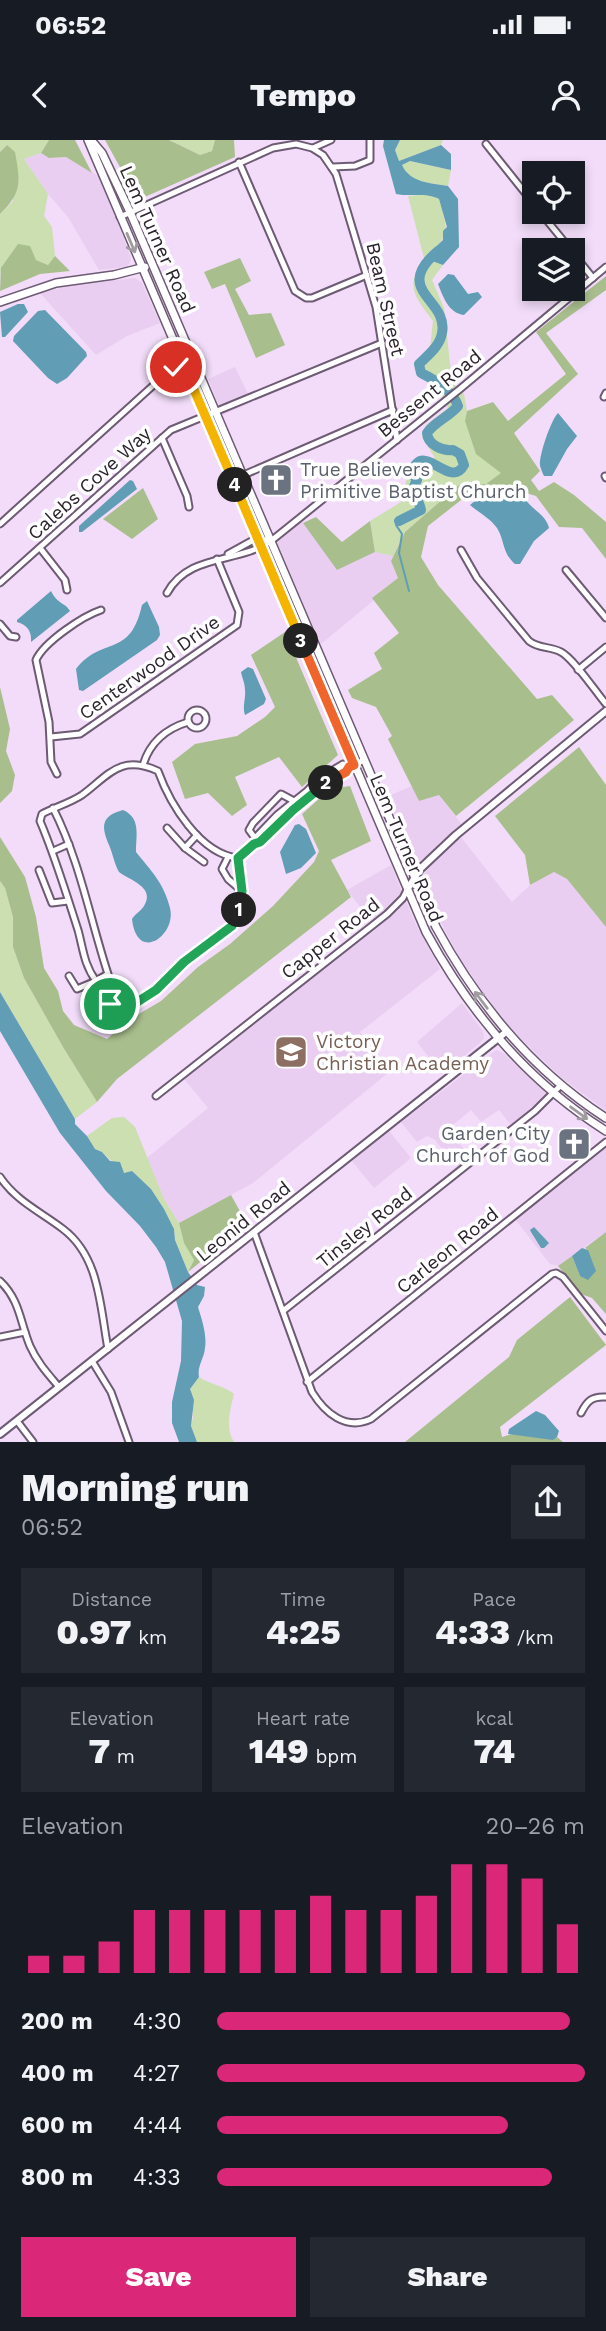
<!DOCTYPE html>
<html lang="en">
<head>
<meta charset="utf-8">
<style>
  :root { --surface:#171b24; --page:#242831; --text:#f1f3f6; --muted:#9ea1a6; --accent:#db2777 }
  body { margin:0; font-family:"Work Sans",sans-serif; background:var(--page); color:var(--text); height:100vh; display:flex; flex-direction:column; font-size:26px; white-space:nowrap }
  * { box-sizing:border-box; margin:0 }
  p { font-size:23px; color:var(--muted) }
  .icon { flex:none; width:38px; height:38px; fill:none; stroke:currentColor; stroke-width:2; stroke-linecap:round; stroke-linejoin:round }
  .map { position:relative; height:1302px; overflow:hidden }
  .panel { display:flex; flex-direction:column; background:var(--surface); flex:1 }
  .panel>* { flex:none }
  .buttons { position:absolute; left:522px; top:21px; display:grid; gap:14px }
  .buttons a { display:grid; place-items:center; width:63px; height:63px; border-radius:0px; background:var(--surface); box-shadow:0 4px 10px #0003; font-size:35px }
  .pin { position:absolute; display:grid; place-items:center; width:60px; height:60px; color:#fff; margin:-30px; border:4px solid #fff; border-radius:50%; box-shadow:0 2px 7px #0007 }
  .km { position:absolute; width:35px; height:35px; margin:-18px; border-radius:50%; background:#222; color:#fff; font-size:19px; line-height:35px; text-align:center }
  .round { display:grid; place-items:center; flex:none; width:74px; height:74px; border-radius:0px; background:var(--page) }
  .overview { display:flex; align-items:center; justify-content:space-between; height:119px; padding:0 21px }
  h1 { font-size:38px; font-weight:800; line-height:52px }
  .stats { display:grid; grid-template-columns:repeat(3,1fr); gap:10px; height:119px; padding:7px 21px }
  .stats div { display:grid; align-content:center; border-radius:0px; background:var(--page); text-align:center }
  .stats b { font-size:35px; font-weight:800 }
  .stats small { font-size:19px; font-weight:400 }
  .stats p { font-size:19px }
  .chart { height:196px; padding:14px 21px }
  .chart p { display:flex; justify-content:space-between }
  .chart svg { width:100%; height:126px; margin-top:7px; stroke:var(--accent); stroke-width:6 }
  .button { display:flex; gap:14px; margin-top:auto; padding:14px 21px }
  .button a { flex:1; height:80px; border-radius:0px; background:var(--accent); color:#fff; font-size:28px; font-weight:800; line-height:80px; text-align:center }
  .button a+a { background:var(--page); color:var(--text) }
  ul { padding:0 21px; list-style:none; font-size:23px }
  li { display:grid; grid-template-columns:112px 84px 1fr; align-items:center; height:52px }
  li i { height:18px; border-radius:9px; background:var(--accent) }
  .status { display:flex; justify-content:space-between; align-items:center; height:49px; padding:0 35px; background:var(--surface); direction:ltr }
  .status svg { height:19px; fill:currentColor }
  header { display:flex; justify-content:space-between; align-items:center; height:91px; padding:0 21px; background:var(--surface); font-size:32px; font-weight:800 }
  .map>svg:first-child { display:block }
  .built { fill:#e9cef1 }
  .green { fill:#cbdfb1 }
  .forest { fill:#a9be8d }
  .water { fill:#619db4 }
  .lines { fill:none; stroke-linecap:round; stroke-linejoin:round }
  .stream { stroke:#619db4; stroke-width:2 }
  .river { stroke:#619db4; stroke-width:10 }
  .minor-casing { stroke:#6d5a73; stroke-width:9 }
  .tertiary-casing { stroke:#6d5a73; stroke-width:10 }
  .secondary-casing { stroke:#6d5a73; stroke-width:10 }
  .minor { stroke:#fff; stroke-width:5 }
  .tertiary { stroke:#fff; stroke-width:6 }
  .secondary { stroke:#fff; stroke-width:7 }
  .oneway { stroke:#a09ca0 }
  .split-1-casing { stroke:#fff; stroke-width:14 }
  .split-2-casing { stroke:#fff; stroke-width:14 }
  .split-3-casing { stroke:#fff; stroke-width:14 }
  .split-4-casing { stroke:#fff; stroke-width:14 }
  .split-5-casing { stroke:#fff; stroke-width:14 }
  .split-1 { stroke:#22a559; stroke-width:9 }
  .split-2 { stroke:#22a559; stroke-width:9 }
  .split-3 { stroke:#f0652b; stroke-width:9 }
  .split-4 { stroke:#f5b400; stroke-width:9 }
  .split-5 { stroke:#f5b400; stroke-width:9 }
  .labels { text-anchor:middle; stroke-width:7; stroke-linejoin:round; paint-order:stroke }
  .street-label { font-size:19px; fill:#2b232d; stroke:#fff }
  .worship-label { font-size:19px; fill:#5b616d; stroke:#fff; text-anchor:start }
  .education-label { font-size:19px; fill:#785e54; stroke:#fff; text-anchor:start }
</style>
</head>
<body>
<div class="status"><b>06:52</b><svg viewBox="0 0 49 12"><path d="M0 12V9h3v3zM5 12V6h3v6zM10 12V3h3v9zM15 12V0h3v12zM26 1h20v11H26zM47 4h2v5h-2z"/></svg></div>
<header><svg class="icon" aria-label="back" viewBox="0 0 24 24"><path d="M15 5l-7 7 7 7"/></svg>Tempo<svg class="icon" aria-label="person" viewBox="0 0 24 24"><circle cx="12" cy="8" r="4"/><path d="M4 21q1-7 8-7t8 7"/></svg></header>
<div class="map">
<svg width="606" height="1302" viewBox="0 0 606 1302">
  <rect width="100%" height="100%" fill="#f2dcf9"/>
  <!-- built -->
  <g class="built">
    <path d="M41,13L49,18L66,17L100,37L130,115L131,120L127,127L99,130L68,77L48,54L24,19Z"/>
    <path d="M135,138L142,143L160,183L127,196L96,215L40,153L74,145Z"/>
    <path d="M235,227L252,262L223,275L208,239Z"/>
    <path d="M301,380L337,430L375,412L393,416L391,421L398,438L373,457L374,460L321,504L276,400Z"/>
    <path d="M412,646L419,661L439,655L462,685L426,717L419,721L412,717L386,657Z"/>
    <path d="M460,696L512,762L530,745L554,732L567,739L606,787V971L558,935L518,896L494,869L459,817L437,775L421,739L430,725Z"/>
    <path d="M391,725L416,785L440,829L360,892L388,933L253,1043L179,1083L164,1059L147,1018L208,968L180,934L372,782L347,750Z"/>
    <path d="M462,863L483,891L484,898L480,903L442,934L417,902Z"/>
    <path d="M496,910L503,913L553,959L515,990L499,970L481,982L471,970L448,989L471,1018L458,1028L434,999L427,996L417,1002L401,982Z"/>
    <path d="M389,991L411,1018L374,1048L352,1021Z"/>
    <path d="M606,1006V1092L558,1126L550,1124L515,1079Z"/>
  </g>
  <!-- green -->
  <g class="green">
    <path d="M0,0H49L41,13L24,19L48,54L44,76L52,87L55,116L48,125L36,120L1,128L0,142V74L13,61L7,5L0,12Z"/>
    <path d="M169,0H215L212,11L200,15Z"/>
    <path d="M400,0H443L441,5L399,21L395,10Z"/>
    <path d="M410,21L451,30L448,46C431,43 409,43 402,25Z"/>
    <path d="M430,54L439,59C449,93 451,94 424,118L443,125L432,140L444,168L452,242L464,254L467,271L465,281L502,333L486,344L459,345L405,392L393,416L375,412L370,381L401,362L409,329L420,318H435L422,297L426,285L448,268L440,254L416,230V222L430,208L433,181C414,155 405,148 424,118L408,56Z"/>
    <path d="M0,741L5,748L13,777V807L24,838L63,907L97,962L75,979L0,852Z"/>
    <path d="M124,977L135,987L164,1059L179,1083L184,1103L194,1120L188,1132L175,1100L174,1089L164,1069L151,1049L132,1031L124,1033L102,1012L95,1009L87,996L112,978Z"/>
    <path d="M199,1237C211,1245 223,1245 234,1254C230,1270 225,1288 234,1302H197L191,1286L193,1278L190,1249Z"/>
  </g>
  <!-- forest -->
  <g class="forest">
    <path d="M49,0H75L92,33L66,17L49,18L41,13Z"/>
    <path d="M105,0H169L200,15L212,11L215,0H234L235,17L138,60Z"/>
    <path d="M7,5L15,12C20,41 23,52 0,74V12Z"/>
    <path d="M18,104L30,106L36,120L48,125L55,116L70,131L40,134L0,151L1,128Z"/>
    <path d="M240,118L251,141L235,149L249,175L271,173L285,205L256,218L225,144L212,149L204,132Z"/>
    <path d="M606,136V150L546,193L578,234L514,293L540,331L531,340L539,351L554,342L574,355L606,382V419L582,388L559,387L536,356L509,348L470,353L428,386L421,417L438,445L537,559L552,555L574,580L456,676L439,655L419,661L388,599L392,596L376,567L352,558L348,550L382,529L374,513L399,493L372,458L398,438L391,421L405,392L459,345L486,344L501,333L476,314L465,281L467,271L493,262L508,281L566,234L536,192Z"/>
    <path d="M143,348L158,379L132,399L103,379Z"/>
    <path d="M316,377L342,402L370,381L375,412L337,430L303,383Z"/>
    <path d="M285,492L338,615L302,647L279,617L235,637L247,665L232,676L208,653L185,659L172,622L195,604L237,596L265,577L275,567L251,515Z"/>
    <path d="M0,547L10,589L6,611L15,635L12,651L0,663Z"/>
    <path d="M579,607L606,645V787L567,739L554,732L530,745L525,715L495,676Z"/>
    <path d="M350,646L371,701L331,720L351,757L117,939L97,962L63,907L24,838L13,807V777L5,748L0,741V697L25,737L36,777L44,828L58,851L63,871L74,885L107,899L132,878L161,861L198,827L230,804L273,766L314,722L319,711L302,674L330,649Z"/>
    <path d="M231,1055L247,1084L188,1132L194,1120L184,1103L179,1083Z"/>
    <path d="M606,1092V1174L592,1158L581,1154L558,1126L572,1116L580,1136L588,1110L585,1108Z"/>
    <path d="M570,1157L606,1205L500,1287L502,1297L512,1294L553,1299L557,1297L563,1302H405L509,1217L517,1200Z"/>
  </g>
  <!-- water -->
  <g class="water">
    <path d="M384,0H400L395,10L399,21L441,5L451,14V30L410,21L402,25C410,43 431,43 448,46L458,59L459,107L443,125L424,118L443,100V91L447,87L439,59C426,52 411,57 396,54L383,6Z"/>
    <path d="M448,134L454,135L468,154L478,152L482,157L464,175C448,173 443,156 438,144Z"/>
    <path d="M18,164H24L28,172L5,197H2L0,172Z"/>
    <path d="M45,170L86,212L87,216L67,238L57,244L48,238L13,201L14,196L38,171Z"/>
    <path d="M558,273L577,296L567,309L552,336H544C543,334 540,327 540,325C539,315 551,280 558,273Z"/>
    <path d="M130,340L133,341L137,349L82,392H79V386Z"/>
    <path d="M482,355L509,360L524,357C530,369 546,374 549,388L534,401L520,424H515C502,413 505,401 497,388C490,378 479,373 470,365Z"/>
    <path d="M51,451C58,465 65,462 70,471L31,502C32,491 27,485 17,482V480Z"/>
    <path d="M147,461L159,487L160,495L157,500L83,551L79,550L76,529C103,495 130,519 142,465Z"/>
    <path d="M248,527L253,529L266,559L264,564L245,575C242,566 246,559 245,550C245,543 242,538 241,532Z"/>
    <path d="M123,670C141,678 136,695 136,712C151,731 164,743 170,768C177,795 137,824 132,779C135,774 141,771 144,766C156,747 129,740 119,732C114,723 113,714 109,705C101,686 101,676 123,670Z"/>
    <path d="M299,684L306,689L316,713L301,728L286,734L280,712L295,685Z"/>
    <path d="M0,852L75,979V984L87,996L95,1009L102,1012L110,1021L120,1022L124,1033L132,1031L151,1049L164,1069L174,1089L175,1100L188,1132L197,1145L205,1147L204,1156L198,1167C202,1180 207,1195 205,1208C204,1219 197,1226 199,1237L190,1249L194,1260L191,1286L197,1302H179L172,1283V1262L181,1221L182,1181L165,1122L156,1107L140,1086L106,1051L60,993L0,891Z"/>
    <path d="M534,1087L549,1103L544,1108H541L531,1092L530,1090Z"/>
    <path d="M582,1108L588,1110L596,1131L588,1140L580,1136L572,1116Z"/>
    <path d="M536,1271L545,1275L559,1291L557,1297L553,1300L508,1294L509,1289Z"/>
  </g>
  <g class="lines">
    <!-- stream -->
    <path class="stream" d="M399,381L396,385L402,394L399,413L409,451"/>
    <!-- river -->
    <path class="river" d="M399,381L421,370C419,358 409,352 417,340L412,333C422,298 450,351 464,325L460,314L453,310C442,311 428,305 427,293C435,281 449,277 458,266C453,251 434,239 421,233L419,224C428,215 440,206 442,193C449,159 391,151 438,111"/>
    <defs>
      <g id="minor">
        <path d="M486,4L534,64"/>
        <path d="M313,8L331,0"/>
        <path d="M239,22L295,151L306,158H312L367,135"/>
        <path d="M333,27L355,26L370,20V0"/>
        <path d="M540,72L571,110"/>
        <path d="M120,77L273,8L296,4L312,8L323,15L336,34L376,167L397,300"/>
        <path d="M572,112L593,138"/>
        <path d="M604,257L606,253"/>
        <path d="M162,298L187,356L189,367"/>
        <path d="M605,336L606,338"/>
        <path d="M232,340L393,270"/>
        <path d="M0,384L167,233L193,219"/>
        <path d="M40,408L65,440L67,450"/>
        <path d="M461,410L477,438L529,501C539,509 550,506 561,512C574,519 595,551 606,564"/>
        <path d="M228,414L257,398L270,401"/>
        <path d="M566,430L606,478"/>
        <path d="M0,443L171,290L382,203"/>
        <path d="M167,453C189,413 237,424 271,401L460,249L606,127"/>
        <path d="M0,484L10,496L16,497"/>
        <path d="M578,530L606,507"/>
        <circle cx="197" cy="579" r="9"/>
        <path d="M51,597L80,594L237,485L239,472L217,419"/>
        <path d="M143,625C150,602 165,589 188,582"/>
        <path d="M349,627L343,624L318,639L307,651L277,675L255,698L254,704L260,702C292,672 325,638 364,620"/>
        <path d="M57,634L51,622L49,582L36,520C44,502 83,476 101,470"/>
        <path d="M53,668C80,721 90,779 108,834L96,841C84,825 83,808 78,790C66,753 55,716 40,681L42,674C55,667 70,663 82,655C109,635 120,614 158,631C170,664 200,714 238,718L254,704"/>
        <path d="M167,688L185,708"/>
        <path d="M197,695L185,708L204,722"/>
        <path d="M255,698L249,690L253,683L281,654L294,661"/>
        <path d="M53,711L69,704"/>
        <path d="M238,718L242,751"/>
        <path d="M39,730L52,763L68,761"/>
        <path d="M69,836L77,849L96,841L98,852L110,864L131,866L156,850L184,822L232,786L241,764L242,751L228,739L222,729L228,717"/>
        <path d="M156,956L387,774L403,758L407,750"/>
        <path d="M0,1037C16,1061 41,1072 63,1089C100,1117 100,1167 108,1209"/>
        <path d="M254,1092L312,1252C325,1273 346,1291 371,1279L552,1134L556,1133L563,1137L606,1191"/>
        <path d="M0,1141C20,1160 20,1182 30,1206C37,1222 48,1234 59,1247"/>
        <path d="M283,1171L535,971L561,945"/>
        <path d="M0,1197L25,1192"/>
        <path d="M92,1221L111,1252L129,1302"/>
        <path d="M307,1242L606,1002"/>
        <path d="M581,1273C587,1261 592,1256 606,1257"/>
        <path d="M17,1281L33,1302"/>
      </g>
      <g id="tertiary">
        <path d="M407,750L420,729L456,695L606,571"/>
        <path d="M0,1294L506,892"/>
      </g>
      <g id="secondary">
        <path d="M88,0L426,792C470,873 528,942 606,991"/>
        <path d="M91,0L102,13L130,72L436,787C478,865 532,930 606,978"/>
        <path d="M0,162L56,143L114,135L145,127"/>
      </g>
    </defs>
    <!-- minor casing -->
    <use href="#minor" class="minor-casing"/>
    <!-- tertiary casing -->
    <use href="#tertiary" class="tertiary-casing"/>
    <!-- secondary casing -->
    <use href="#secondary" class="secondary-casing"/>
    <!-- minor -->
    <use href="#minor" class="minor"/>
    <!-- tertiary -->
    <use href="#tertiary" class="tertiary"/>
    <!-- secondary -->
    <use href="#secondary" class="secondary"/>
  </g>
  <!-- one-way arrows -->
  <defs><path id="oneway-shaft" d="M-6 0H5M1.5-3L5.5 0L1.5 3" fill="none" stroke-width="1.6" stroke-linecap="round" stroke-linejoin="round" transform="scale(1.75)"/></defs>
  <g class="oneway">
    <use href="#oneway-shaft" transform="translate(131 103) rotate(67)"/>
    <use href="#oneway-shaft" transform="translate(481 860) rotate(-127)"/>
    <use href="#oneway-shaft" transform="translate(579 973) rotate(36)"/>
  </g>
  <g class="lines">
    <defs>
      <path id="split-1" d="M110,864L131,866L156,850L184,822L232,786L239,770"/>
      <path id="split-2" d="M239,770L242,751L238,718L254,704L260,702L293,670L326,643"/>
      <path id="split-3" d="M301,501L354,625L349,627L346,632L326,643"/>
      <path id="split-4" d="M235,345L301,501"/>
      <path id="split-5" d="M176,227L183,224L235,345"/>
    </defs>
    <!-- split-1 casing -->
    <use href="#split-1" class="split-1-casing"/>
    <!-- split-2 casing -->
    <use href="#split-2" class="split-2-casing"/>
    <!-- split-3 casing -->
    <use href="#split-3" class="split-3-casing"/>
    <!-- split-4 casing -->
    <use href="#split-4" class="split-4-casing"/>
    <!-- split-5 casing -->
    <use href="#split-5" class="split-5-casing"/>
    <!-- split-1 -->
    <use href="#split-1" class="split-1"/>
    <!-- split-2 -->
    <use href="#split-2" class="split-2"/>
    <!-- split-3 -->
    <use href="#split-3" class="split-3"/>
    <!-- split-4 -->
    <use href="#split-4" class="split-4"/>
    <!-- split-5 -->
    <use href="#split-5" class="split-5"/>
  </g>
  <!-- icons -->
  <defs>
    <symbol id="church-square" viewBox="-11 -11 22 22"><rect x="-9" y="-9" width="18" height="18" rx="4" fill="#6b7280" stroke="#fff"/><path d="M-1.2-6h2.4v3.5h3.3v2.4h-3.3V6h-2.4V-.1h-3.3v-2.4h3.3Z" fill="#fff"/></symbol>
    <symbol id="school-square" viewBox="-11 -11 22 22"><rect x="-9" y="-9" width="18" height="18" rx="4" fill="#8d6e63" stroke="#fff"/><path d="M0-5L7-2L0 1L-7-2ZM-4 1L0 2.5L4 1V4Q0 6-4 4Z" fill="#fff"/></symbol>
  </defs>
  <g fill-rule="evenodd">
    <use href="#church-square" x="257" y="321" width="38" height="38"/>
    <use href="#school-square" x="272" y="893" width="38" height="38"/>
    <use href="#church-square" x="555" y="985" width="38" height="38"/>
  </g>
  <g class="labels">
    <!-- street labels -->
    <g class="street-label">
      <text transform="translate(158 99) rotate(66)" y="7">Lem Turner Road</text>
      <text transform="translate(386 159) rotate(77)" y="7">Beam Street</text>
      <text transform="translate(429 253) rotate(-39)" y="7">Bessent Road</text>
      <text transform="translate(89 343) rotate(-42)" y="7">Calebs Cove Way</text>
      <text transform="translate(149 527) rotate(-35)" y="7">Centerwood Drive</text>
      <text transform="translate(407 708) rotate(67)" y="7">Lem Turner Road</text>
      <text transform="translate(330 798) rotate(-38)" y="7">Capper Road</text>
      <text transform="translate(243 1081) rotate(-39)" y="7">Leonid Road</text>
      <text transform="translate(364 1087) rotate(-39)" y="7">Tinsley Road</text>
      <text transform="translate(447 1110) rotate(-39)" y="7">Carleon Road</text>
    </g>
    <!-- worship labels -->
    <g class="worship-label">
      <text x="300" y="336">True Believers<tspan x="300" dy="22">Primitive Baptist Church</tspan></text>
      <text x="550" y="1000" text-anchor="end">Garden City<tspan x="550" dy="22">Church of God</tspan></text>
    </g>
    <!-- education labels -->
    <g class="education-label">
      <text x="316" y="908">Victory<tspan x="316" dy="22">Christian Academy</tspan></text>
    </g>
  </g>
</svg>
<div class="buttons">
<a><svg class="icon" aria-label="locate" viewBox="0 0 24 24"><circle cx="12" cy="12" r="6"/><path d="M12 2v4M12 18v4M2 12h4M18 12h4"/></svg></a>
<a><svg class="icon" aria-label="layers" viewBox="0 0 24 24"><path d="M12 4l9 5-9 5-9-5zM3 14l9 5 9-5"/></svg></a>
</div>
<div class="pin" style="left:110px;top:864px;background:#1e9e55"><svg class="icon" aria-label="arrive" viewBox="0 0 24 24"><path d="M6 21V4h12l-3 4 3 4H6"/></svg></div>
<div class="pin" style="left:176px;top:227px;background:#d93025"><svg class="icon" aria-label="check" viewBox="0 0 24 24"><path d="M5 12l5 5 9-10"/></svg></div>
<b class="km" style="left:239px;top:770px">1</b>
<b class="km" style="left:326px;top:643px">2</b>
<b class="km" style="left:301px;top:501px">3</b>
<b class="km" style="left:235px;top:345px">4</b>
</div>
<section class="panel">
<div class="overview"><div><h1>Morning run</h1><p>06:52</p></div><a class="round"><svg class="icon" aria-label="share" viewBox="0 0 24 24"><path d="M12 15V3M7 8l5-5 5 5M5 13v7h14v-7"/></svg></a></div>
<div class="stats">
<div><p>Distance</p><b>0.97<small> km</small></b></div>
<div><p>Time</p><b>4:25</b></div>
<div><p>Pace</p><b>4:33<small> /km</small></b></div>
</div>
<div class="stats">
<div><p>Elevation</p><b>7<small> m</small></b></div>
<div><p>Heart rate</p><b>149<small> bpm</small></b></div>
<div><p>kcal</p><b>74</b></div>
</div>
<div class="chart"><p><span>Elevation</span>20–26 m</p>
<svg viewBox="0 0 160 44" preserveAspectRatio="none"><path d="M5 44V38M15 44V38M25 44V33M35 44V22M45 44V22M55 44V22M65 44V22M75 44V22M85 44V17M95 44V22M105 44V22M115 44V17M125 44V6M135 44V6M145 44V11M155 44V27"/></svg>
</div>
<ul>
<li><b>200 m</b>4:30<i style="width:96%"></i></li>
<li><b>400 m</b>4:27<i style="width:100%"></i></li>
<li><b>600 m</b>4:44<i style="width:79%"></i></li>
<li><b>800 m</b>4:33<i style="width:91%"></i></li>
</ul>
<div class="button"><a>Save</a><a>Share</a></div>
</section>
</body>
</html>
